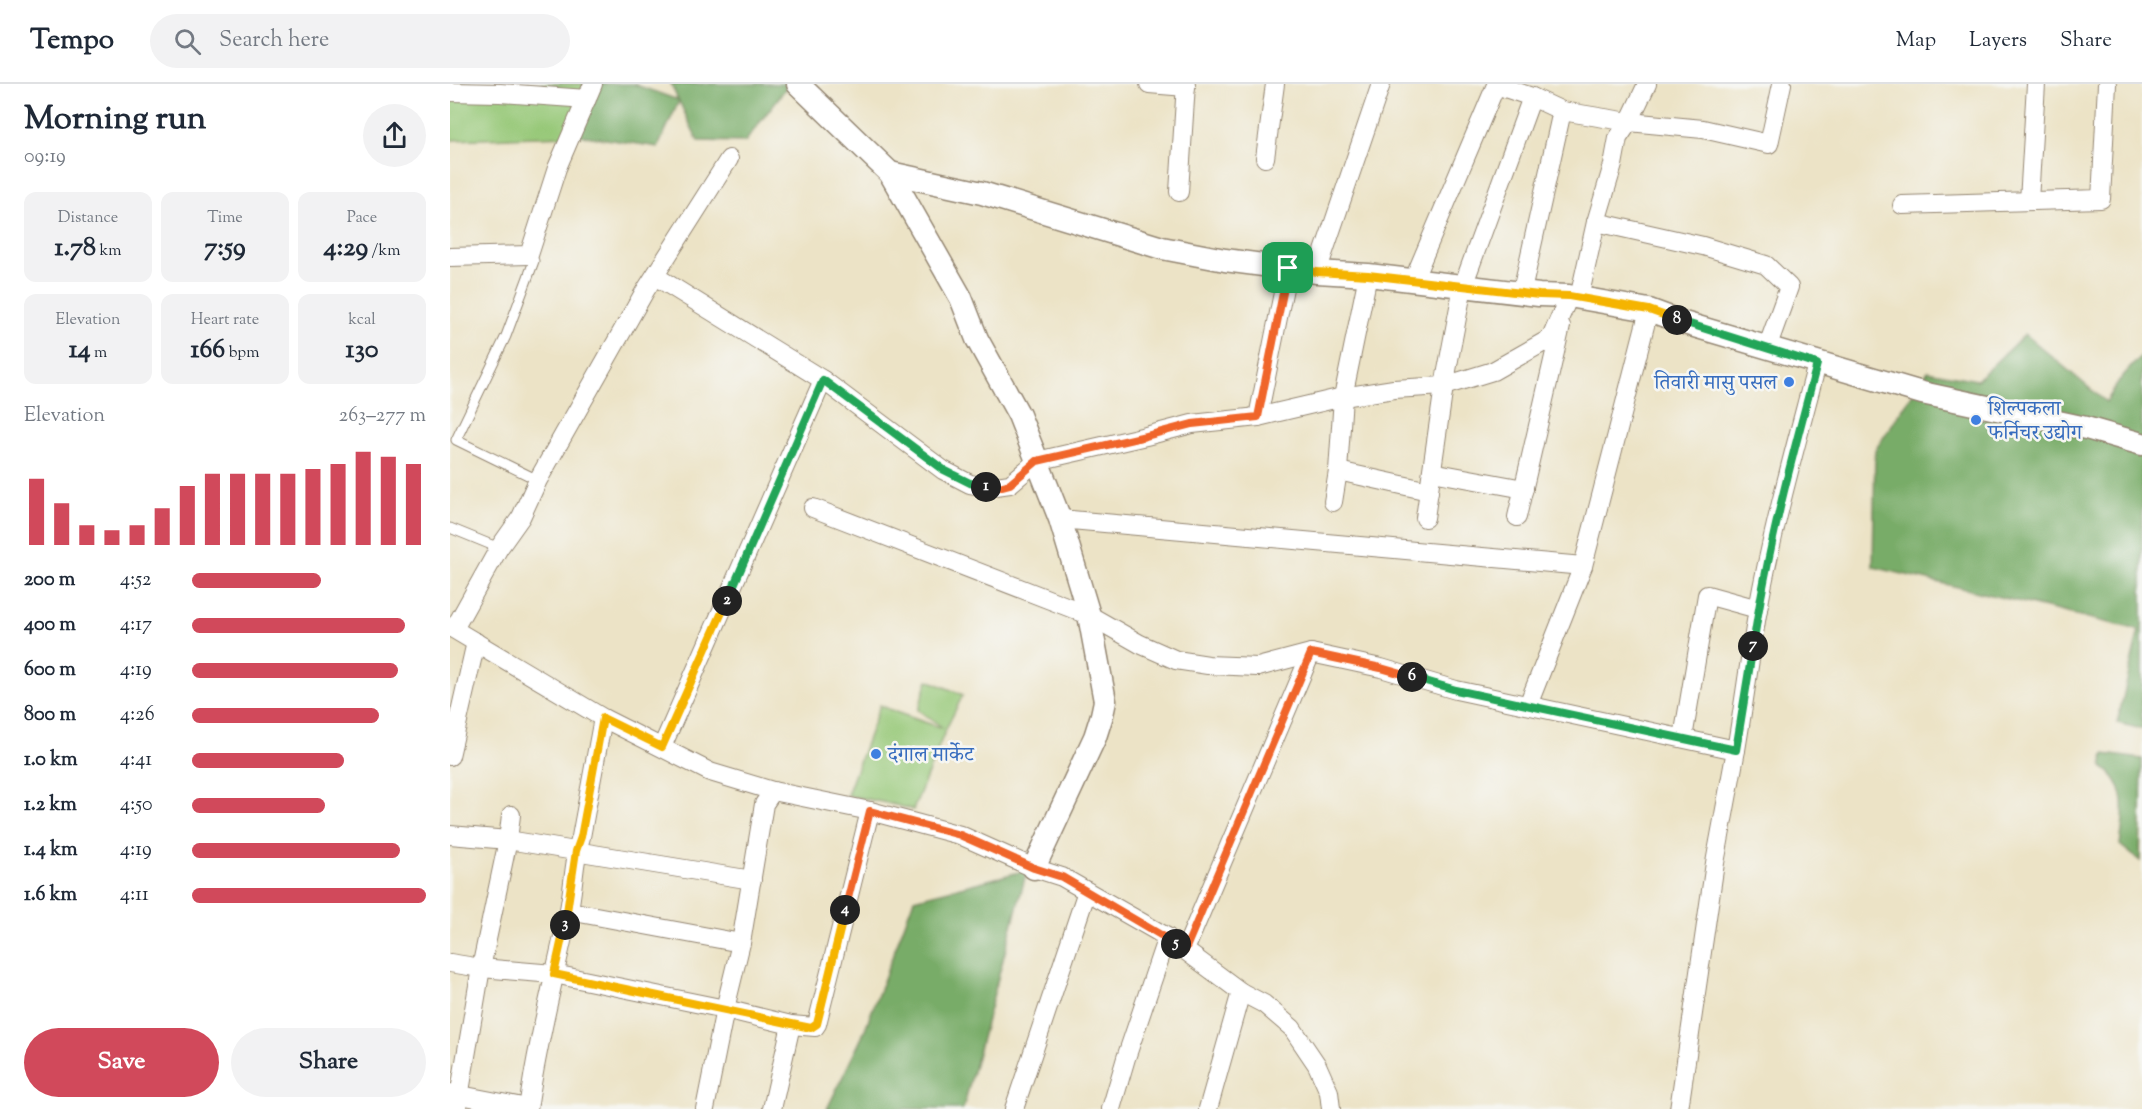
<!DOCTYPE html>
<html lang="en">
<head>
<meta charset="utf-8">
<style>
  :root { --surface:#fff; --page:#f2f2f3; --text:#1f2937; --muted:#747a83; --line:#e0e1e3; --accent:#d1495b }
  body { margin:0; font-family:"Sorts Mill Goudy","Noto Serif Devanagari",serif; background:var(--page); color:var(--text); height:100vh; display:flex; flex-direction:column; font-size:22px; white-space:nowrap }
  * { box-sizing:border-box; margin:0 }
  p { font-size:20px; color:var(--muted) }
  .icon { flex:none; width:33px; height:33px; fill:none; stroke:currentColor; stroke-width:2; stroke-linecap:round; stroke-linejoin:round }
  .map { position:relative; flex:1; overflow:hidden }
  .sheet { display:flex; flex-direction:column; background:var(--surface); width:450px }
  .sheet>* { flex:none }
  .pin { position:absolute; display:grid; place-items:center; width:51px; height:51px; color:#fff; margin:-26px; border-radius:12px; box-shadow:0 3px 9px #0006 }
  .km { position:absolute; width:30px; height:30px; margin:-15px; border-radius:50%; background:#222; color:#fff; font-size:16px; line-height:30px; text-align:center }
  .round { display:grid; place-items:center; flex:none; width:63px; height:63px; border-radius:32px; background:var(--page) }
  .headline { display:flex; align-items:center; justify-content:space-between; height:102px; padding:0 24px }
  h1 { font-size:33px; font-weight:700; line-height:45px }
  .stats { display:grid; grid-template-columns:repeat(3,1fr); gap:9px; height:102px; padding:6px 24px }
  .stats div { display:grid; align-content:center; border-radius:12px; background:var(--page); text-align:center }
  .stats b { font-size:26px; font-weight:700 }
  .stats small { font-size:16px; font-weight:400 }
  .stats p { font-size:16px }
  .chart { height:168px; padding:12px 24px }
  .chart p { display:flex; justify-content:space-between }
  .chart svg { width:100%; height:108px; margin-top:6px; stroke:var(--accent); stroke-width:6 }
  .action { display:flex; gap:12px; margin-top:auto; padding:12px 24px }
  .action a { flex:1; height:69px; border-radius:36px; background:var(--accent); color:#fff; font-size:24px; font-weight:700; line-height:69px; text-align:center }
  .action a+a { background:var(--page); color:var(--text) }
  ul { padding:0 24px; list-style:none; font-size:20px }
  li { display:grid; grid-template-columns:96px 72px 1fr; align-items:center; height:45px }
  li i { height:15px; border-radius:8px; background:var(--accent) }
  header { display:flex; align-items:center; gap:36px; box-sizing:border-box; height:84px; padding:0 30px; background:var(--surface); border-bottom:2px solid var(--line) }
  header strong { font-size:28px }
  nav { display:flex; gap:33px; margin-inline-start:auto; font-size:21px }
  .search { width:420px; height:54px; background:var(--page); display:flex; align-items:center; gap:15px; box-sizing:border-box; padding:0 21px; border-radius:33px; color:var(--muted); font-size:22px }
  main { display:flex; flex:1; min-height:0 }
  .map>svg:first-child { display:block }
  .green { fill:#96c877; stroke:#68794a; stroke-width:1.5 }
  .forest { fill:#78ac68; stroke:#5a6b43; stroke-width:1.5 }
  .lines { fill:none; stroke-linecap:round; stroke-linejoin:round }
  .service-casing { stroke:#948672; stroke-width:11 }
  .minor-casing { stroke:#948672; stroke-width:20 }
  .tertiary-casing { stroke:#948672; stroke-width:25 }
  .service { stroke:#fff; stroke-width:9 }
  .minor { stroke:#fff; stroke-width:18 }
  .tertiary { stroke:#fff; stroke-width:22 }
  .split-1-casing { stroke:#fff; stroke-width:12 }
  .split-2-casing { stroke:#fff; stroke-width:12 }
  .split-3-casing { stroke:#fff; stroke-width:12 }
  .split-4-casing { stroke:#fff; stroke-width:12 }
  .split-5-casing { stroke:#fff; stroke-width:12 }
  .split-6-casing { stroke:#fff; stroke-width:12 }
  .split-7-casing { stroke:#fff; stroke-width:12 }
  .split-8-casing { stroke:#fff; stroke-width:12 }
  .split-9-casing { stroke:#fff; stroke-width:12 }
  .split-1 { stroke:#f0652b; stroke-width:8 }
  .split-2 { stroke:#22a559; stroke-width:8 }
  .split-3 { stroke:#f5b400; stroke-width:8 }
  .split-4 { stroke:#f5b400; stroke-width:8 }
  .split-5 { stroke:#f0652b; stroke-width:8 }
  .split-6 { stroke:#f0652b; stroke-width:8 }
  .split-7 { stroke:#22a559; stroke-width:8 }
  .split-8 { stroke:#22a559; stroke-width:8 }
  .split-9 { stroke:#f5b400; stroke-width:8 }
  .shop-dot { fill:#3f7fe0; stroke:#f6f6f2; stroke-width:2 }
  .labels { text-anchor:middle; stroke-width:5; stroke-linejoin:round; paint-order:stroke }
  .shop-label { font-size:21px; fill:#366cbe; stroke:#f6f6f2; text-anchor:start }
</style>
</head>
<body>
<header>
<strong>Tempo</strong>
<div class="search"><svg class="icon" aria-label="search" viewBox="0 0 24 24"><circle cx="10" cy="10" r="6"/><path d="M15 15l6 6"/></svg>Search here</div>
<nav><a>Map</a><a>Layers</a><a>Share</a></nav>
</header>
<main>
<section class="sheet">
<div class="headline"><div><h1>Morning run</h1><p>09:19</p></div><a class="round"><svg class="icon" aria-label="share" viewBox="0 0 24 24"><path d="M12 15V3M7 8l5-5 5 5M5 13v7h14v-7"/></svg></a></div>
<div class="stats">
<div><p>Distance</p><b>1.78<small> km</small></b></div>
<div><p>Time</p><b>7:59</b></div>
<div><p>Pace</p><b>4:29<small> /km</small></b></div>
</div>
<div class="stats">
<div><p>Elevation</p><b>14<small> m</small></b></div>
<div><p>Heart rate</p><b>166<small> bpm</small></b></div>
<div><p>kcal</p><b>130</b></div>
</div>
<div class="chart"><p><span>Elevation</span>263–277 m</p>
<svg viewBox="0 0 160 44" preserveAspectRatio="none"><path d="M5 44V17M15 44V27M25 44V36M35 44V38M45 44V36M55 44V29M65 44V20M75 44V15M85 44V15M95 44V15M105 44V15M115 44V13M125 44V11M135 44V6M145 44V8M155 44V11"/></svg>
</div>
<ul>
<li><b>200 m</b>4:52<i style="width:55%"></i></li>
<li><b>400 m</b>4:17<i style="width:91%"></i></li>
<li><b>600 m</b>4:19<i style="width:88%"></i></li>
<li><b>800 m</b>4:26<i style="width:80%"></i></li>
<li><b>1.0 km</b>4:41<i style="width:65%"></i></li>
<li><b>1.2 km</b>4:50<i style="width:57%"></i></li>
<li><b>1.4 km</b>4:19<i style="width:89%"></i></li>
<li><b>1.6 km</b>4:11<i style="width:100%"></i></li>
</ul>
<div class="action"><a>Save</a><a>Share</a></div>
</section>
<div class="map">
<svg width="1692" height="1025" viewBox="0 0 1692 1025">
  <rect width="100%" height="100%" fill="#f6f6f2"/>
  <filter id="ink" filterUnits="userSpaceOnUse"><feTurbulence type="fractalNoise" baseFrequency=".0167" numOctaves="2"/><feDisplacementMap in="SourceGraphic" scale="12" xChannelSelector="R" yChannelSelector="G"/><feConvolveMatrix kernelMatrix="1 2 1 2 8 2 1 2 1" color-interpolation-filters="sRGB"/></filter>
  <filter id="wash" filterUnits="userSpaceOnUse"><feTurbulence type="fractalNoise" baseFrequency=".008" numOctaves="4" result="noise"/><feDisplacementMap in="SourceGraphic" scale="24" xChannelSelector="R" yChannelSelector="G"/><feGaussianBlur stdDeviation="1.35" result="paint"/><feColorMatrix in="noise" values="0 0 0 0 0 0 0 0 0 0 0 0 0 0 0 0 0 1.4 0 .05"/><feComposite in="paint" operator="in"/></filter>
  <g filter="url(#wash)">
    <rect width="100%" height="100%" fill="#ece3c6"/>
    <!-- green -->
    <g class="green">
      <path d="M0,0H139L118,52L0,56Z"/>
      <path d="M478,596L513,611L496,645L463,726C442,719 419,716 397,711L430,621C450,631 472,637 493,644L468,626Z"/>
    </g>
    <!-- forest -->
    <g class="forest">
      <path d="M146,0H183L228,16L221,0H339L295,58L248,57L229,17L208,63L128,51Z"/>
      <path d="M1575,250L1656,318L1672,293L1692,271V645L1667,639L1689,546L1423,483L1425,366L1478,287L1527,296Z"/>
      <path d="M1654,670L1692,675L1690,777L1670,761C1674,732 1680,701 1652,683Z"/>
      <path d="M577,786L513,1025H377L412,953L464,815Z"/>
    </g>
  </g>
  <g filter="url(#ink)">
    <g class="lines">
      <defs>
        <g id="service">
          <path d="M79,171L84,177L56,252L6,356L88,396"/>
          <path d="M0,444L49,464"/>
        </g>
        <g id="minor">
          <path d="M699,0L736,3"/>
          <path d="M0,8L50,9L137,15"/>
          <path d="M815,74L825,0"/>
          <path d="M729,108L736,0"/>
          <path d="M1579,117L1586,0"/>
          <path d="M1452,121L1651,115L1657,0"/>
          <path d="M1146,138L1253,162L1316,181L1339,203L1317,264"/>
          <path d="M0,173L79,171L107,84L143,0"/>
          <path d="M867,188L931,0"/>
          <path d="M205,192L373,296L493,386L520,400L539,403L560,400L587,377L696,352L742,340L808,333L893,313L944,305L994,302L1043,287L1101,254L1119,212"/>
          <path d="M963,197L1046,1L1082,13L1112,27L1179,38L1253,45L1319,60L1332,0"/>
          <path d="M1072,207L1112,27"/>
          <path d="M1129,214L1146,138L1163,81L1168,54L1179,38L1197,0"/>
          <path d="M808,333L838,184"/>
          <path d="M888,387L979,407"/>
          <path d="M982,388L1074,405"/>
          <path d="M883,418L888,387L893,313L918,191"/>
          <path d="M363,424L639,531L690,560L726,576L758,581L808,583L861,569L931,584L1006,606L1286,666L1265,779L1229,1025"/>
          <path d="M1067,433L1111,242"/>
          <path d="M975,434L994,302L1013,202L1082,13"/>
          <path d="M610,435L1133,482"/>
          <path d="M0,543L153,634L260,688L323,707L420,727L510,751L584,784L612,793L717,853L791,908L814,920L842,944L867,981L879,1008L881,1025"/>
          <path d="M4,545L49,464L71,433L88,396L195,207L279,75"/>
          <path d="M1078,621L1133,482L1199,226"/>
          <path d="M1233,654L1257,511L1308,525"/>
          <path d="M212,663L373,296"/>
          <path d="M1286,666C1294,619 1300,572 1308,525C1323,442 1346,361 1367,280"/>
          <path d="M0,672L26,558"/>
          <path d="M0,751L58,756L302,796"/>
          <path d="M119,827L291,859"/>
          <path d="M735,866L861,569"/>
          <path d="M0,879L31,884L104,890L275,925L341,941L365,943L367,940L420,727"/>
          <path d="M0,1009L78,1024"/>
          <path d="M7,1025L31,884L58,756L61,731"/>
          <path d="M78,1025C87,960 104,895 118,830C124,805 123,778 131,753L153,634"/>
          <path d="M255,1025L275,925L291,859L314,720L323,707"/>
          <path d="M322,1025L341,941"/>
          <path d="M564,1025L637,807"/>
          <path d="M661,1025L676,974L717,853"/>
          <path d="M758,1025L791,908"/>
        </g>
        <g id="tertiary">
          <path d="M348,0L440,89L511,214L527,255L569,331L610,435L639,531L655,617L652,631L645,653L584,784"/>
          <path d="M440,89L532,109L712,164L775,176L867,188L918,191L1089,211L1119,212L1199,226L1234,239L1472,309L1636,344L1692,360"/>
        </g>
      </defs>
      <!-- service casing -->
      <use href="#service" class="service-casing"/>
      <!-- minor casing -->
      <use href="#minor" class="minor-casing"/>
      <!-- tertiary casing -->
      <use href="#tertiary" class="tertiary-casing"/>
      <!-- service -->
      <use href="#service" class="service"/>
      <!-- minor -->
      <use href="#minor" class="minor"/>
      <!-- tertiary -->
      <use href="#tertiary" class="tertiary"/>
    </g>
  </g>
  <g class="lines" filter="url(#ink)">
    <defs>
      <path id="split-1" d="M536,403H549L560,400L587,377L696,352L742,340L808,333L838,184"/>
      <path id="split-2" d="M277,517L373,296L494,386L520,399L536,403"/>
      <path id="split-3" d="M115,841L126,767L131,753L153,634L212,663L277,517"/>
      <path id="split-4" d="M115,841L104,890L361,944L367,940L395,826"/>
      <path id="split-5" d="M395,826L420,727L510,751L584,784L612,793L726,860"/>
      <path id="split-6" d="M726,860L735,866L861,569L931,584L962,593"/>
      <path id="split-7" d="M962,593L1006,606L1286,666L1303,562"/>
      <path id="split-8" d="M1227,236L1367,280C1342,373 1317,466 1303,562"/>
      <path id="split-9" d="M838,184L867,188L918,191L1089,211L1119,212L1199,226L1227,236"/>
    </defs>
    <!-- split-1 casing -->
    <use href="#split-1" class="split-1-casing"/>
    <!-- split-2 casing -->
    <use href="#split-2" class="split-2-casing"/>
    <!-- split-3 casing -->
    <use href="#split-3" class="split-3-casing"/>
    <!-- split-4 casing -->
    <use href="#split-4" class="split-4-casing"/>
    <!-- split-5 casing -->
    <use href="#split-5" class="split-5-casing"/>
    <!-- split-6 casing -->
    <use href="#split-6" class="split-6-casing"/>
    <!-- split-7 casing -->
    <use href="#split-7" class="split-7-casing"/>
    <!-- split-8 casing -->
    <use href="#split-8" class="split-8-casing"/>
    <!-- split-9 casing -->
    <use href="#split-9" class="split-9-casing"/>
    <!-- split-1 -->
    <use href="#split-1" class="split-1"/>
    <!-- split-2 -->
    <use href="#split-2" class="split-2"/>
    <!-- split-3 -->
    <use href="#split-3" class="split-3"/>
    <!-- split-4 -->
    <use href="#split-4" class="split-4"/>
    <!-- split-5 -->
    <use href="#split-5" class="split-5"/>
    <!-- split-6 -->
    <use href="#split-6" class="split-6"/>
    <!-- split-7 -->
    <use href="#split-7" class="split-7"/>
    <!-- split-8 -->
    <use href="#split-8" class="split-8"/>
    <!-- split-9 -->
    <use href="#split-9" class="split-9"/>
  </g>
  <!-- markers -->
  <g class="shop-dot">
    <circle cx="1339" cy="298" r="6"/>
    <circle cx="1526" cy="336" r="6"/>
    <circle cx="426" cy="670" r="6"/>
  </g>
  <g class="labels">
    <!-- shop labels -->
    <g class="shop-label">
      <text x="1327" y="305" text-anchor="end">तिवारी मासु पसल</text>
      <text x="1538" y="331">शिल्पकला<tspan x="1538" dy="24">फर्निचर उद्योग</tspan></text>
      <text x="438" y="677">दंगाल मार्केट</text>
    </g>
  </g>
</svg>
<div class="pin" style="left:838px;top:184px;background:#1e9e55"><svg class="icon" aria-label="arrive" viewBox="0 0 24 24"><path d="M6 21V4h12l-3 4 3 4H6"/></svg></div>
<b class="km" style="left:536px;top:403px">1</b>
<b class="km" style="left:277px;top:517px">2</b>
<b class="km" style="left:115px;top:841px">3</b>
<b class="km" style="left:395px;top:826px">4</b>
<b class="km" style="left:726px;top:860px">5</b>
<b class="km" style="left:962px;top:593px">6</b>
<b class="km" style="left:1303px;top:562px">7</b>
<b class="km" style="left:1227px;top:236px">8</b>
</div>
</main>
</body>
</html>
